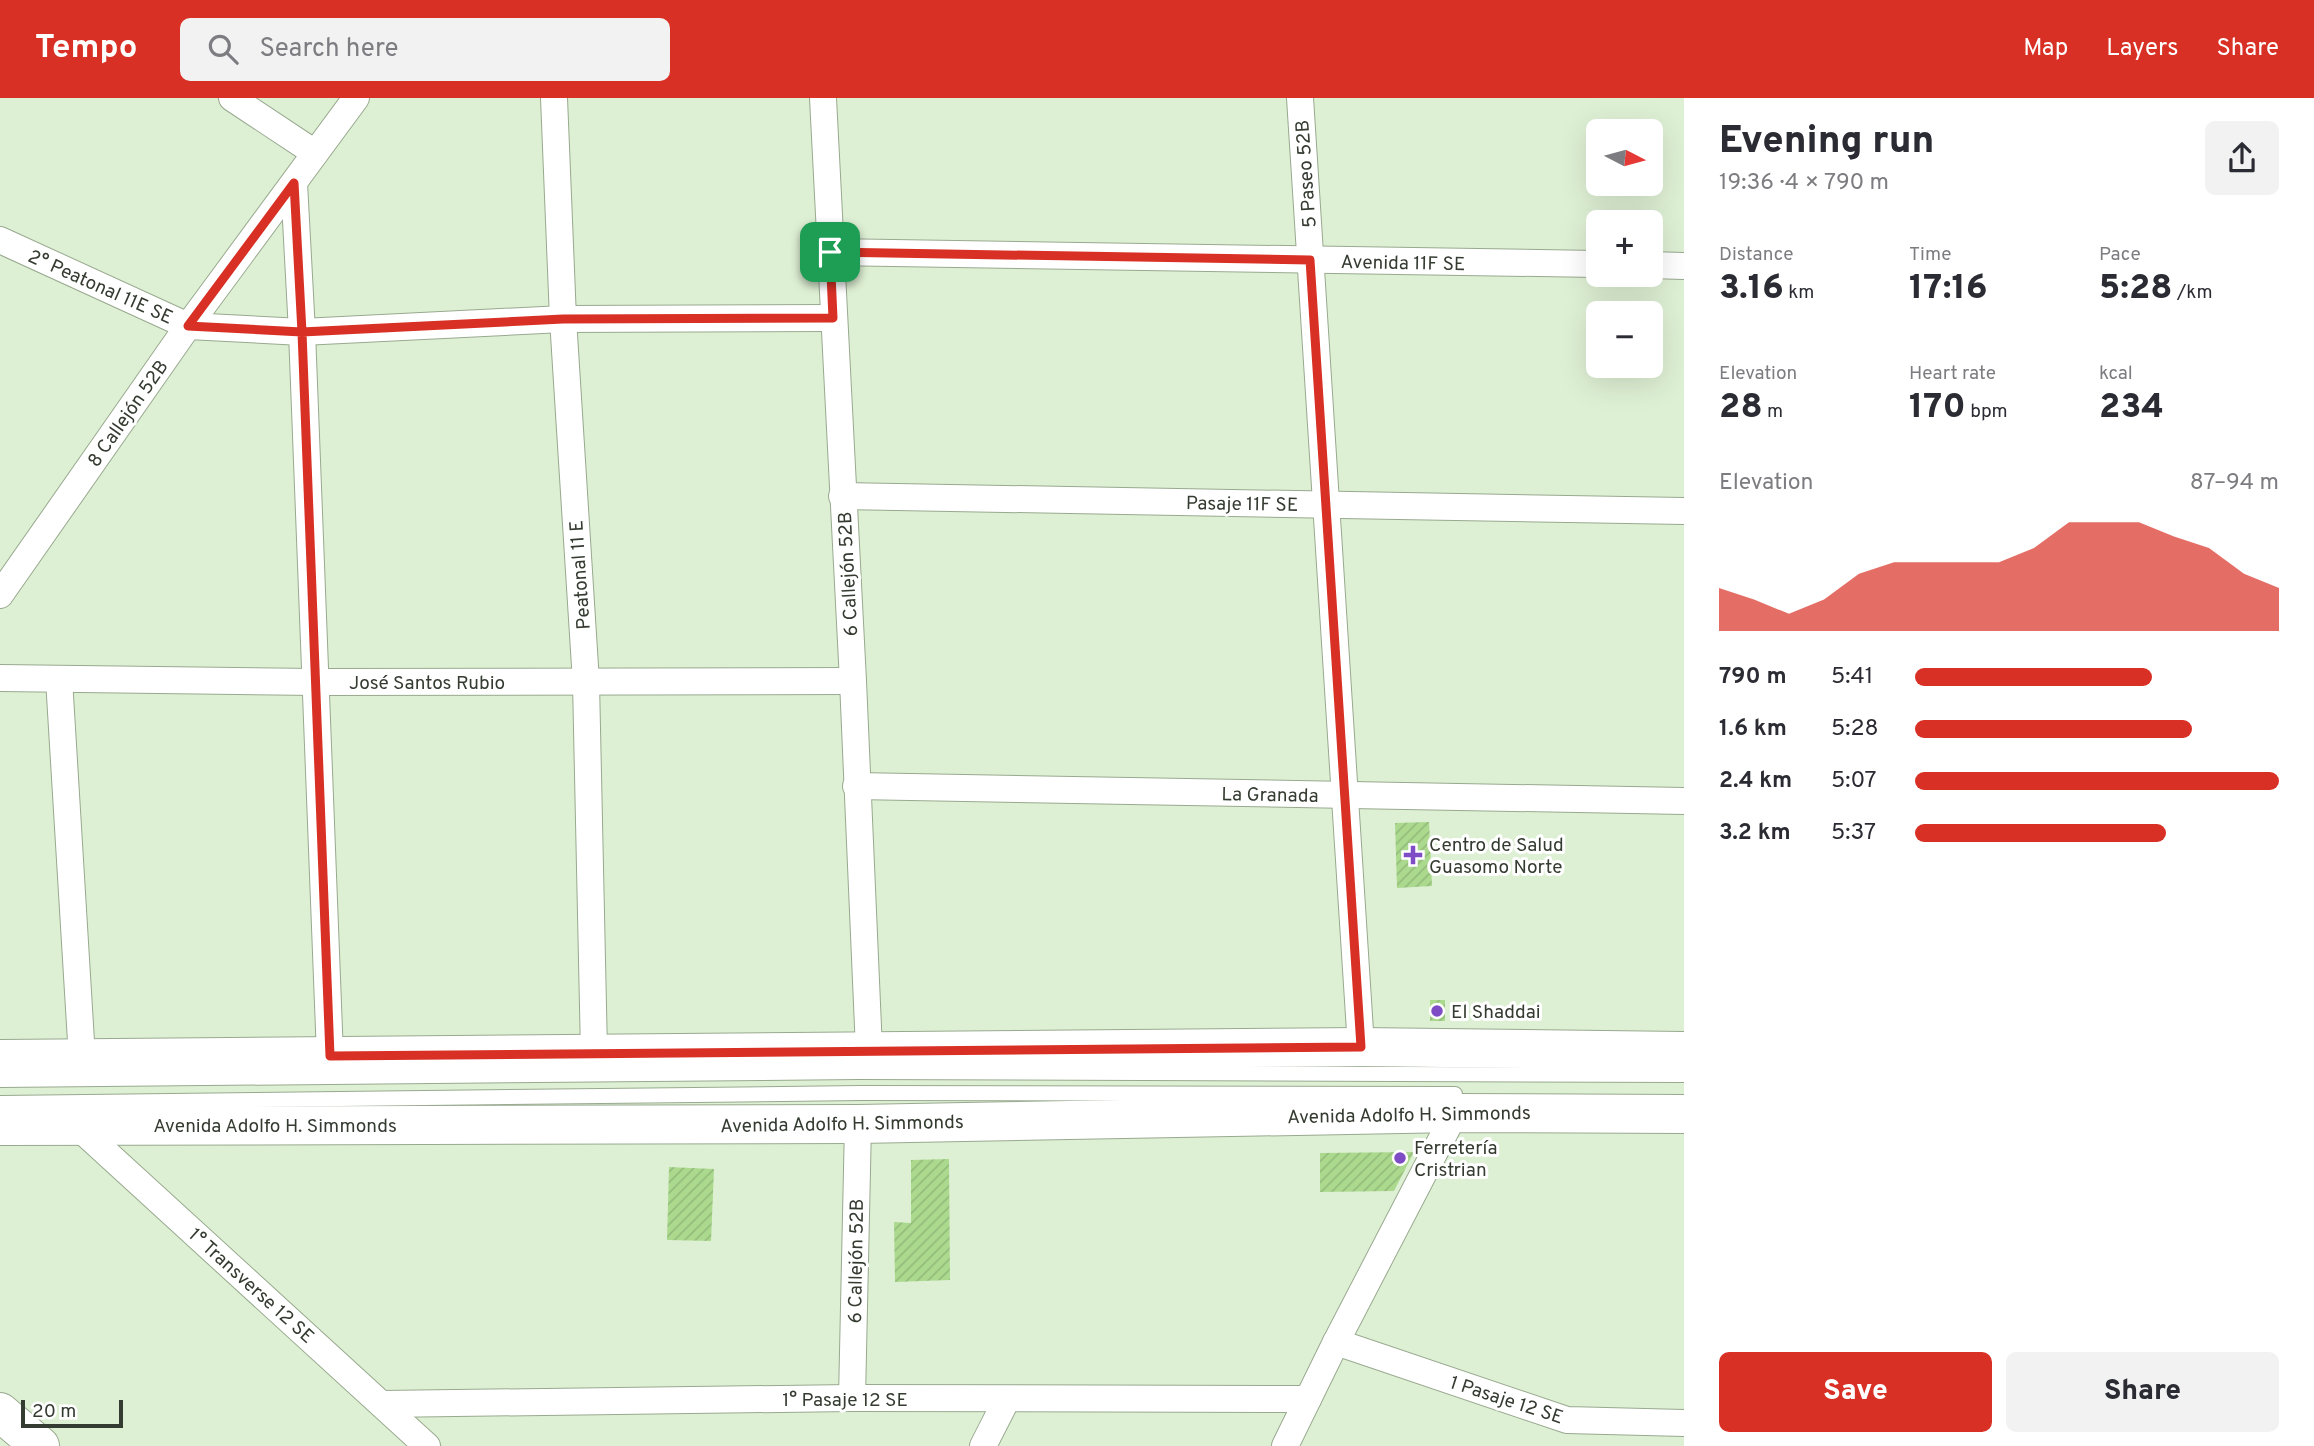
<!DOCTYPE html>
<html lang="en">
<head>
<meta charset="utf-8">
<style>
  :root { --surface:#fff; --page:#f2f2f3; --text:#2b2b33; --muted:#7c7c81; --accent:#d93025 }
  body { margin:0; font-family:Overpass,sans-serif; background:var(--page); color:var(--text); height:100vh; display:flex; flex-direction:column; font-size:26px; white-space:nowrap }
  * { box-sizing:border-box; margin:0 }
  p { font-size:23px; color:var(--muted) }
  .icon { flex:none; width:38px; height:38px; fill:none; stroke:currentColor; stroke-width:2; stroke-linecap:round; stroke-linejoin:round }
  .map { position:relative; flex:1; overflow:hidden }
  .sheet { display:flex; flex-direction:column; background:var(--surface); width:630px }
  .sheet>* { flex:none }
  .needle { width:46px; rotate:96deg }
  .buttons { position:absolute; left:1586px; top:21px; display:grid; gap:14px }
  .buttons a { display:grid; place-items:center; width:77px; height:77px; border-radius:10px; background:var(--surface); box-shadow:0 7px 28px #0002; font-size:35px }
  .scale { position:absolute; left:21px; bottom:18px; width:102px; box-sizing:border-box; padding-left:7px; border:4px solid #343b30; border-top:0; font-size:19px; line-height:24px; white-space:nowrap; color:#343b30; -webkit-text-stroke:5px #fff; paint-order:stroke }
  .pin { position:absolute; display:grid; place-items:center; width:60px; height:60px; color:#fff; margin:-30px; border-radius:14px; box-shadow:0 4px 10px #0006 }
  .round { display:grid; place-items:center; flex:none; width:74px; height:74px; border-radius:10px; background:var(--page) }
  .head { display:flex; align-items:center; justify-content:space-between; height:119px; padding:0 35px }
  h1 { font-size:38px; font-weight:800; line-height:52px }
  .figures { display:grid; grid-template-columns:repeat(3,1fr); gap:10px; height:119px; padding:7px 35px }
  .figures div { display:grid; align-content:center }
  .figures b { font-size:35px; font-weight:800 }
  .figures small { font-size:19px; font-weight:400 }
  .figures p { font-size:19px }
  .chart { height:196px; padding:14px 35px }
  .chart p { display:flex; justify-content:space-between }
  .chart svg { width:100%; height:126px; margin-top:7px; fill:var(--accent); opacity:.7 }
  .cta { display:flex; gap:14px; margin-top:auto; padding:14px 35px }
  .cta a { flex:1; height:80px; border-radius:10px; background:var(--accent); color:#fff; font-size:28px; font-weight:800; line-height:80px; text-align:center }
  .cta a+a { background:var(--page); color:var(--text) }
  ul { padding:0 35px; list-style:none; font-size:23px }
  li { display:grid; grid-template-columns:112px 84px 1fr; align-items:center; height:52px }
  li i { height:18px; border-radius:9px; background:var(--accent) }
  header { display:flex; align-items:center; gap:42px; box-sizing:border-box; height:98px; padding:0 35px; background:var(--accent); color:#fff }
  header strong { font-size:33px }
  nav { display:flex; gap:38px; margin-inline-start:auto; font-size:24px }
  .search { width:490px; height:63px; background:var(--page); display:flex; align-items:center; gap:18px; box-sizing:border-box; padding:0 24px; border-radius:10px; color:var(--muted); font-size:26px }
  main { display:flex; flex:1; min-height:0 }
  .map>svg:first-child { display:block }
  .building { fill:url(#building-hatch) }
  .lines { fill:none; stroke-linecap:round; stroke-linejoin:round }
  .lane-casing { stroke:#98a98f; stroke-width:16 }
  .street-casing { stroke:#98a98f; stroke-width:28 }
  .secondary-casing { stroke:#98a98f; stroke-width:40 }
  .lane { stroke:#fff; stroke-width:14 }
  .street { stroke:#fff; stroke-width:26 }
  .secondary { stroke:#fff; stroke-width:38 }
  .route-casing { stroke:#fff; stroke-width:14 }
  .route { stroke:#d93025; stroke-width:9 }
  .poi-dot { fill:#7e4dc5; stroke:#fff; stroke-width:2.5 }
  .labels { text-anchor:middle; stroke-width:6; stroke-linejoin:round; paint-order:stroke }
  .street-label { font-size:19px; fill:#343b30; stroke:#fff }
  .poi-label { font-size:19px; fill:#343b30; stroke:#fff; text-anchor:start }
</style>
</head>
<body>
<header>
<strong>Tempo</strong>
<div class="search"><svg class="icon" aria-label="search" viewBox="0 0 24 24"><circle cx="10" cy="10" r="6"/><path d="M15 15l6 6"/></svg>Search here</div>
<nav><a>Map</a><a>Layers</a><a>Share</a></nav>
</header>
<main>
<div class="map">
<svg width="1684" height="1348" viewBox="0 0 1684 1348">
  <defs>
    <pattern id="building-hatch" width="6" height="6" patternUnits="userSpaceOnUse" patternTransform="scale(1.75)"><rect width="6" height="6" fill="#abda8e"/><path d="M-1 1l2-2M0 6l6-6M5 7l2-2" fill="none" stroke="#94bc7b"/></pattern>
  </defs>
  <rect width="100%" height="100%" fill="#def0d4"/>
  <!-- building -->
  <g class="building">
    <path d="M1429,724L1432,788L1397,790L1395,725Z"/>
    <rect x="1430" y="902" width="15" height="21"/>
    <path d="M1414,1054L1394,1093L1320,1094V1055Z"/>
    <path d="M949,1061L950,1182L895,1184L894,1124L911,1125V1062Z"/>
    <path d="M669,1069L714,1071L711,1143L667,1142Z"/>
  </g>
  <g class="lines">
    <defs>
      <g id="lane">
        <path d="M0,982L859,974L1684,977"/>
        <path d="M0,1005L861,995L1455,996"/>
      </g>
      <g id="street">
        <path d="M232,0L315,55"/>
        <path d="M554,0L563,221L586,584L594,955"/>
        <path d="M823,0L853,583L869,952"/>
        <path d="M1300,0L1361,949"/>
        <path d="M294,85L302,234L330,958"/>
        <path d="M0,142L188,228L302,234L563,221L833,220"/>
        <path d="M830,154L1598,166"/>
        <path d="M1650,167L1684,168"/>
        <path d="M842,398L1684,413"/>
        <path d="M0,497L188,228L356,0"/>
        <path d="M0,580L315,584L853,583"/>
        <path d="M59,581L82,960"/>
        <path d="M856,688L1684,703"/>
        <path d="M77,1028L427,1348"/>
        <path d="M1336,1244L1567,1322L1684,1325"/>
        <path d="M852,1300L858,1026"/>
        <path d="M382,1306L852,1300L1308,1301"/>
        <path d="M983,1348L1007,1301"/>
        <path d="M1285,1348L1336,1244L1455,1015"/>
      </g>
      <g id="secondary">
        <path d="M0,961L1361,949L1684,953"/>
        <path d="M0,1028L858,1026L1455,1015L1684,1016"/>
        <path d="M0,1314L40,1348"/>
      </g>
    </defs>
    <!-- lane casing -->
    <use href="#lane" class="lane-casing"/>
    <!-- street casing -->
    <use href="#street" class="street-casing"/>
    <!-- secondary casing -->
    <use href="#secondary" class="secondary-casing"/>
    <!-- lane -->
    <use href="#lane" class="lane"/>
    <!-- street -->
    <use href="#street" class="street"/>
    <!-- secondary -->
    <use href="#secondary" class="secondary"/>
  </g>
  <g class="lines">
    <defs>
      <path id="route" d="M830,154L833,220L563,221L302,234L188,228L294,85L302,234L330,958L1361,949L1310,162L830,154"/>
    </defs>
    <!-- route casing -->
    <use href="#route" class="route-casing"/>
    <!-- route -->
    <use href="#route" class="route"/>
  </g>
  <!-- markers -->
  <g class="poi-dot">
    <path d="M1409.5 746.5h7v7h7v7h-7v7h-7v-7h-7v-7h7z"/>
    <circle cx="1437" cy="913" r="7"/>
    <circle cx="1400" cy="1060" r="7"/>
  </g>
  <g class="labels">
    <!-- street labels -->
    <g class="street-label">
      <text transform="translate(1305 76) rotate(-94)" y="7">5 Paseo 52B</text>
      <text transform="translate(1403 164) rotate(1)" y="7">Avenida 11F SE</text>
      <text transform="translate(101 188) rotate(24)" y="7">2° Peatonal 11E SE</text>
      <text transform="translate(127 315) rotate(-55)" y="7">8 Callejón 52B</text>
      <text transform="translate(1242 405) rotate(1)" y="7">Pasaje 11F SE</text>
      <text transform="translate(847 476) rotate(-93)" y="7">6 Callejón 52B</text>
      <text transform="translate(579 477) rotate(-94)" y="7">Peatonal 11 E</text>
      <text x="427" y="591">José Santos Rubio</text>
      <text transform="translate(1270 696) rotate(1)" y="7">La Granada</text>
      <text transform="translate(1409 1016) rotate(-1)" y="7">Avenida Adolfo H. Simmonds</text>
      <text transform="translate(842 1025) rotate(-1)" y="7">Avenida Adolfo H. Simmonds</text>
      <text x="275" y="1034">Avenida Adolfo H. Simmonds</text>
      <text transform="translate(855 1163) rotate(-89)" y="7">6 Callejón 52B</text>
      <text transform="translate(252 1187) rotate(42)" y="7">1° Transverse 12 SE</text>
      <text x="845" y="1308">1° Pasaje 12 SE</text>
      <text transform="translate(1507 1301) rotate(18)" y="7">1 Pasaje 12 SE</text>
    </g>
    <!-- poi labels -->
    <g class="poi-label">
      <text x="1429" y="753">Centro de Salud<tspan x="1429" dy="22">Guasomo Norte</tspan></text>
      <text x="1451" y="920">El Shaddai</text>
      <text x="1414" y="1056">Ferretería<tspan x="1414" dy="22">Cristrian</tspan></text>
    </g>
  </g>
</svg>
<div class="buttons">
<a><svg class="needle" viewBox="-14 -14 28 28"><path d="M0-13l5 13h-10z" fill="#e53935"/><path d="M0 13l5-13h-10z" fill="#7c7c81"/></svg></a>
<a>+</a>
<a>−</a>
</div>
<div class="scale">20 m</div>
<div class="pin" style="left:830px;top:154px;background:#1e9e55"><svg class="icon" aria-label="arrive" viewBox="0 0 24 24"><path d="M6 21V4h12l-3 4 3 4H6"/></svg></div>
</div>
<section class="sheet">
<div class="head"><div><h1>Evening run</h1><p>19:36 · 4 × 790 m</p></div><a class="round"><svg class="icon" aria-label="share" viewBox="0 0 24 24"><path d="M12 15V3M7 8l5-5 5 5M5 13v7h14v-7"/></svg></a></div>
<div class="figures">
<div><p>Distance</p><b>3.16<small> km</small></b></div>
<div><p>Time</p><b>17:16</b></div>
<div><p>Pace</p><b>5:28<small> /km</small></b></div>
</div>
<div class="figures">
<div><p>Elevation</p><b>28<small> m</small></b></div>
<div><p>Heart rate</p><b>170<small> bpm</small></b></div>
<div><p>kcal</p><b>234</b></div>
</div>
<div class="chart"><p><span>Elevation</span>87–94 m</p>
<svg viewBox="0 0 160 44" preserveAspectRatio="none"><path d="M0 44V29L10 33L20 38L30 33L40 24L50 20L60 20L70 20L80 20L90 15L100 6L110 6L120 6L130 11L140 15L150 24L160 29V44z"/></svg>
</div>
<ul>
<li><b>790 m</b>5:41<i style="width:65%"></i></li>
<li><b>1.6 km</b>5:28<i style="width:76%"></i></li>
<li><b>2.4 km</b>5:07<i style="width:100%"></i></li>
<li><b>3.2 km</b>5:37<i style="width:69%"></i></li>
</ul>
<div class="cta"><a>Save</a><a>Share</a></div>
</section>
</main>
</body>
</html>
